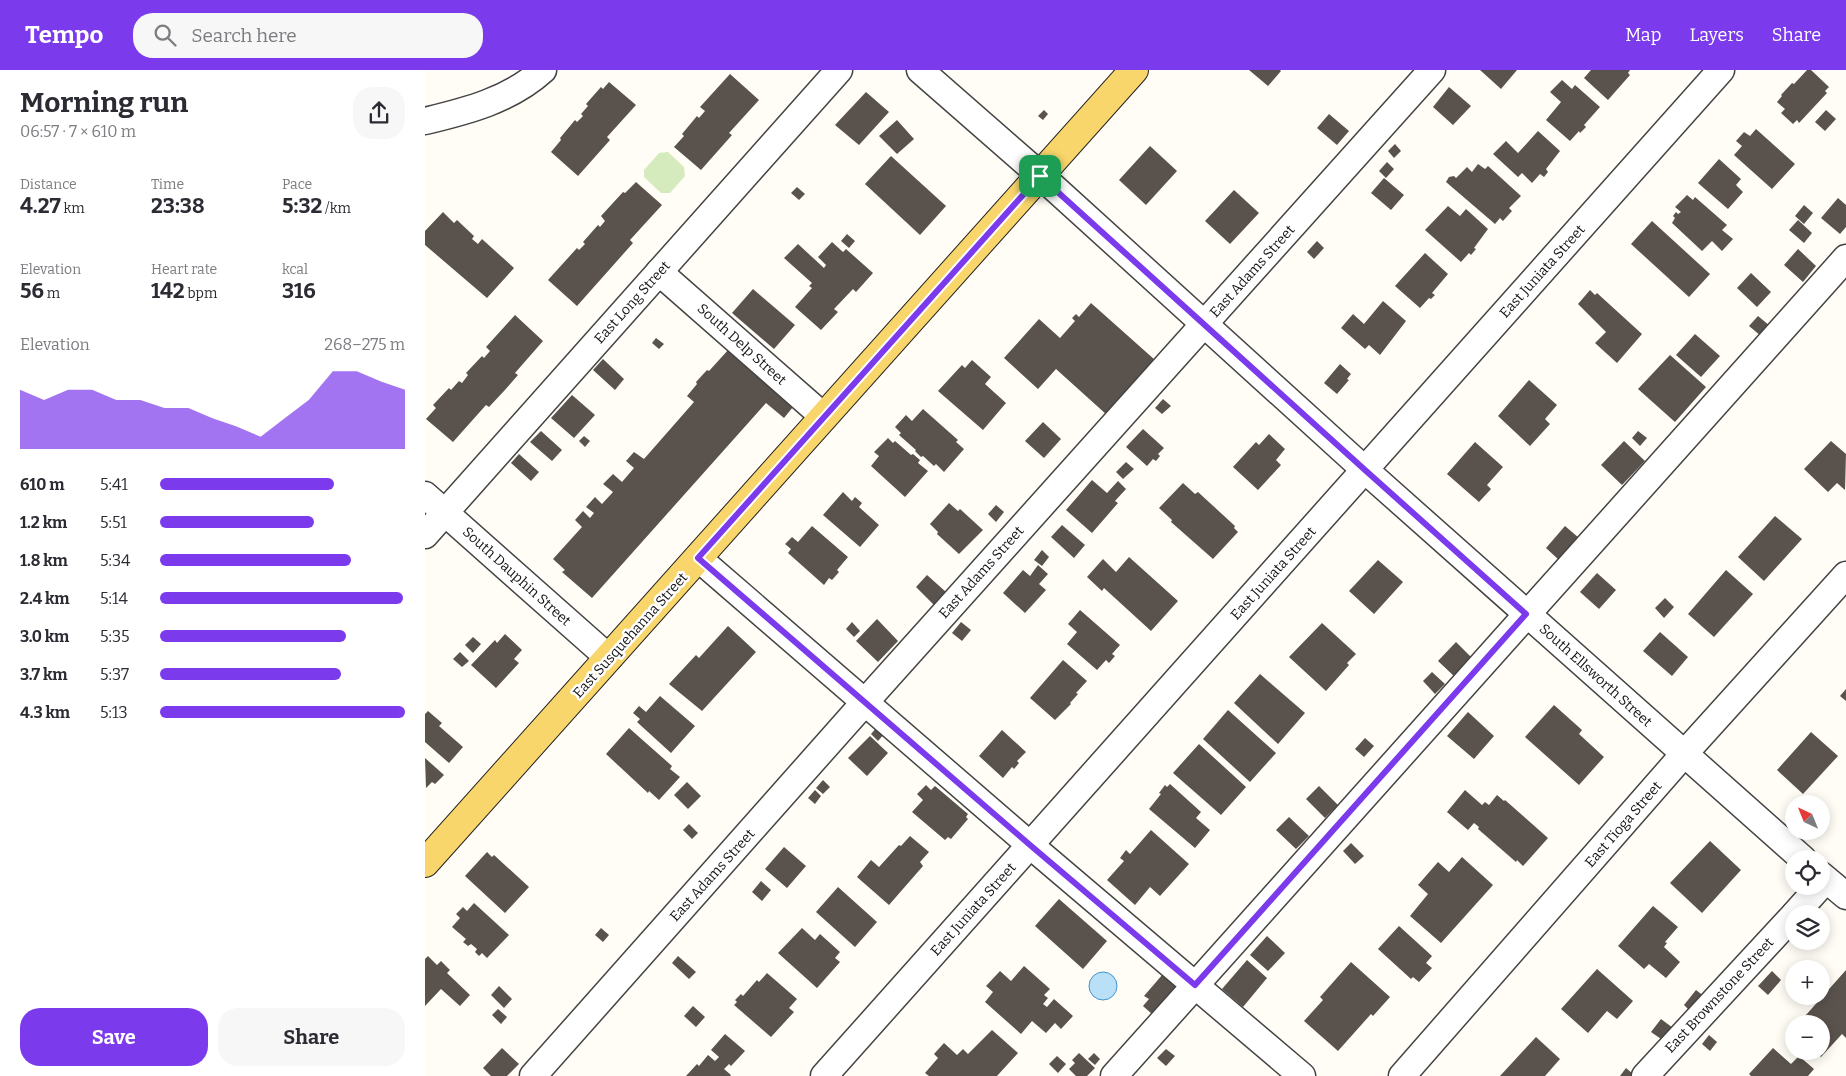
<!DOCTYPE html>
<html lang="en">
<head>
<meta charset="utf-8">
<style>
  :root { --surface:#fff; --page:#f7f7f7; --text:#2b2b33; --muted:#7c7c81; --accent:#7c3aed }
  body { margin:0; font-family:Bitter,serif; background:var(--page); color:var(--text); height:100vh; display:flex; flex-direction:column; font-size:19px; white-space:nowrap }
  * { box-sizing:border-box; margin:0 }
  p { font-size:16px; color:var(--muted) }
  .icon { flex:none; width:28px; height:28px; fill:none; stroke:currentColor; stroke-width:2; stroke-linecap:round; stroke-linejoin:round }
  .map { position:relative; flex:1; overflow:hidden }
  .side { display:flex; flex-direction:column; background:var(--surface); width:425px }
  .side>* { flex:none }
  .needle { width:32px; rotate:317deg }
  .controls { position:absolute; left:1360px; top:725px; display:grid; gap:10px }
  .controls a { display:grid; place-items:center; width:45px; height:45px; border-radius:50%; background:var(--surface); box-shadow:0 2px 12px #0003; font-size:25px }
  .pin { position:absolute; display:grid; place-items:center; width:42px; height:42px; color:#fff; margin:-21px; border-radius:10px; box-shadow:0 2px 8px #0006 }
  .round { display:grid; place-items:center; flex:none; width:52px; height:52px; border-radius:20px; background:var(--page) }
  .head { display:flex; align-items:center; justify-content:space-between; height:85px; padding:0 20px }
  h1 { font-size:28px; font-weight:700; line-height:38px }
  .stats { display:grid; grid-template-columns:repeat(3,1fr); gap:8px; height:85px; padding:5px 20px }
  .stats div { display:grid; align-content:center }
  .stats b { font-size:21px; font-weight:700 }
  .stats small { font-size:14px; font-weight:400 }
  .stats p { font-size:14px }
  .chart { height:140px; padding:10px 20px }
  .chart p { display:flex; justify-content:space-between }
  .chart svg { width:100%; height:90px; margin-top:5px; fill:var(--accent); opacity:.7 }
  .cta { display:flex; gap:10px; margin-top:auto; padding:10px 20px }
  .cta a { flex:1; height:58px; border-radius:20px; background:var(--accent); color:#fff; font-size:20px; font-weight:700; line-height:58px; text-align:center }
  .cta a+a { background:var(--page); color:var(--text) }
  ul { padding:0 20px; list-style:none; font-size:16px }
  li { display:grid; grid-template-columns:80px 60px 1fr; align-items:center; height:38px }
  li i { height:12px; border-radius:6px; background:var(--accent) }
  header { display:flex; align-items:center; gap:30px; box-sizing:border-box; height:70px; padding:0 25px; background:var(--accent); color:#fff }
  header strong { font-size:24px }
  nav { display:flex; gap:28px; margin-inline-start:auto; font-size:18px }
  .search { width:350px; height:45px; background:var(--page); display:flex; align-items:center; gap:12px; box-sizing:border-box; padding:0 18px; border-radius:20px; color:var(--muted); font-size:19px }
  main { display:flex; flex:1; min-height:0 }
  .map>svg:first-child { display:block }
  .green { fill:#d5ebbd }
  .water { fill:#b9e0f7; stroke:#3f96cf }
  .building { fill:#5a524d }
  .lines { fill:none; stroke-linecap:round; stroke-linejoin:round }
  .minor-casing { stroke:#444; stroke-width:29 }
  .major-casing { stroke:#222; stroke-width:30 }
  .minor { stroke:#fff; stroke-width:26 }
  .major { stroke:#f9d66b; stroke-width:28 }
  .route-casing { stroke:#fff; stroke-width:10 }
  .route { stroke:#7c3aed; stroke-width:6 }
  .labels { text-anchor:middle; stroke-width:5; stroke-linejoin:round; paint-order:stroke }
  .street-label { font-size:14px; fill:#111; stroke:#fff }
</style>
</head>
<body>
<header>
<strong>Tempo</strong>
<div class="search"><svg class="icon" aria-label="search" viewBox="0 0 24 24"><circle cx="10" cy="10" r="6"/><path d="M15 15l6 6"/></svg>Search here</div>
<nav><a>Map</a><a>Layers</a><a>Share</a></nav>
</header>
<main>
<section class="side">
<div class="head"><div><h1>Morning run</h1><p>06:57 · 7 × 610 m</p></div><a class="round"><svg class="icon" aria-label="share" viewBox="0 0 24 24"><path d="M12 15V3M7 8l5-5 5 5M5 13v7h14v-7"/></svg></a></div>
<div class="stats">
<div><p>Distance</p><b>4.27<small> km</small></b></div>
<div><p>Time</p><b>23:38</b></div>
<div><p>Pace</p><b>5:32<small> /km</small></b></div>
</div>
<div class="stats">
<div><p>Elevation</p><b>56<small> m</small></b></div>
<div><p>Heart rate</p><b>142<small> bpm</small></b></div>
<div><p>kcal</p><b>316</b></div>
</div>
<div class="chart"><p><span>Elevation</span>268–275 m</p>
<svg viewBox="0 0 160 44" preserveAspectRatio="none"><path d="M0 44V15L10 20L20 15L30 15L40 20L50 20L60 24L70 24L80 29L90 33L100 38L110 29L120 20L130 6L140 6L150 11L160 15V44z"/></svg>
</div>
<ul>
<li><b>610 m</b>5:41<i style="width:71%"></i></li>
<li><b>1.2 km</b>5:51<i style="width:63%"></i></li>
<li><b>1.8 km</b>5:34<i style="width:78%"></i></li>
<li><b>2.4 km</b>5:14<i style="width:99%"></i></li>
<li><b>3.0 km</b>5:35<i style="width:76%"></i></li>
<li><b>3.7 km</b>5:37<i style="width:74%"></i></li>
<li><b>4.3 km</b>5:13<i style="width:100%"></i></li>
</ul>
<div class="cta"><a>Save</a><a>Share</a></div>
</section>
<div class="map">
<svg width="1421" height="1006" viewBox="0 0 1421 1006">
  <rect width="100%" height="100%" fill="#fffdf5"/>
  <!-- green -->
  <path class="green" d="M243,82L259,97L260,106L245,123H236L219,107V100L234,83Z"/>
  <!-- water -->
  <circle class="water" cx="678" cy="916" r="14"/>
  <!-- building -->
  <g class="building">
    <path d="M824,0H855L856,1L843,16Z"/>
    <path d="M1055,0H1092L1076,19Z"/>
    <path d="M1166,0H1205L1203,3L1205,5L1183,30L1159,8Z"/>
    <path d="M1382,0H1386L1404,17L1400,21L1402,23L1374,53L1372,50L1368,54L1356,43L1360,39L1352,32L1357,26L1356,25L1367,13L1369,14Z"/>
    <path d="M305,4L334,30L304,63L307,65L276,100L249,77L259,66L257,64L272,46L274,48L280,41L275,37Z"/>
    <path d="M1137,10L1147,19L1150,15L1175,37L1159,55L1161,57L1155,63L1154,61L1145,71L1121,50L1136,32L1125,22Z"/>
    <path d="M184,12L211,35L182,67L185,70L153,106L126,82L136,70L135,68L150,50L152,52L158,46L156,44L163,36L161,34L176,17L178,19Z"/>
    <path d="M1024,17L1046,36L1028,55L1008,37Z"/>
    <path d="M441,22L464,42L434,75L410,55Z"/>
    <path d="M619,40L623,44L618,50L613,46Z"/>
    <path d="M1401,40L1411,49L1400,61L1390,52Z"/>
    <path d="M904,44L924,61L912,75L892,58Z"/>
    <path d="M472,50L489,69L472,84L454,66Z"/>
    <path d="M1331,59L1370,94L1347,119L1309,85L1317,76L1311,71L1319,62L1325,66Z"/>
    <path d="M1113,61L1135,81L1121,99L1123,102L1119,107L1115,104L1107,113L1097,103L1093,107L1068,84L1081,71L1093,83Z"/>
    <path d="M970,74L976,81L969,88L963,81Z"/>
    <path d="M725,76L752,101L721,135L694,110Z"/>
    <path d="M466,86L521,136L495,165L440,114Z"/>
    <path d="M1294,89L1316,109L1311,115L1318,122L1303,139L1273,113Z"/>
    <path d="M962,92L969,99L961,108L954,101Z"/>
    <path d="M1053,94L1060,99L1063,96L1096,126L1084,138L1087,141L1078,151L1075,148L1070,154L1021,112L1024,107L1029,106L1031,108L1042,97L1047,102Z"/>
    <path d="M959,108L979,125L966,140L946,123Z"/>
    <path d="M211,112L237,135L205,170L208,173L152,236L123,210L152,178L154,180L160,174L158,172L173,155L175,157L180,151L176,146L198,122L200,123Z"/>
    <path d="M372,117L380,124L374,130L366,123Z"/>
    <path d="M809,120L834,143L805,174L780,151Z"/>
    <path d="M1262,125L1268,130L1270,127L1302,155L1297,160L1308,169L1297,181L1287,171L1277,181L1247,153L1250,148L1248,146L1251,142L1253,144L1256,142L1250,137Z"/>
    <path d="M1413,128L1421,135V157L1415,164L1396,148Z"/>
    <path d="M1379,135L1388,143L1379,154L1370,146Z"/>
    <path d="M1023,136L1035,146L1041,139L1063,159L1049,178L1051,179L1046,185L1044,183L1036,192L1000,160Z"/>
    <path d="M18,142L29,153L32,150L49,166L47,169L53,174L57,169L89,198L62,228L0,175V161Z"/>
    <path d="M1373,150L1387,163L1379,173L1364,160Z"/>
    <path d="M1227,151L1285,204L1264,227L1206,174Z"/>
    <path d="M422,164L430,171L424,178L416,171Z"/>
    <path d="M892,171L899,178L889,189L882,182Z"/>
    <path d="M407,172L418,182L421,179L448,203L431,222L428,219L409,239L413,242L396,260L370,237L387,218L384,216L387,213L359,188L373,174L399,198L401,195L393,187Z"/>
    <path d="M1373,179L1391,196L1378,212L1359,195Z"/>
    <path d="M1000,183L1023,204L1007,223L1010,225L1006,229L1004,228L995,238L970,216Z"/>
    <path d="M1326,203L1346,222L1332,237L1312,218Z"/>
    <path d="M328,219L370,255L349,279L307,243Z"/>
    <path d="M1165,220L1170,225L1172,223L1217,264L1192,293L1170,273L1181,262L1153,234Z"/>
    <path d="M958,231L981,251L955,285L944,275L940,279L916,258L928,244L939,254Z"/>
    <path d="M666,233L730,290L682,345L631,299L613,319L579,288L614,249L635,268L650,251L647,248L651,244L654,247Z"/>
    <path d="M90,245L118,271L90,303L93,305L79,321L64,337L61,335L28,372L1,349L11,338L8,335L24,318L26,320L34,311L37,313L43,305L41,303L57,286L59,288L65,281L61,277Z"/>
    <path d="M1333,246L1345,256L1336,266L1324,256Z"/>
    <path d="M1270,264L1295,286L1276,307L1251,285Z"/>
    <path d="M231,268L239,274L234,279L227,273Z"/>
    <path d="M304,279L368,337L359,348L341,333L167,528L137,502L140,500L128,489L157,457L150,450L158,441L165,448L169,443L161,437L170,427L177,434L188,422L178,414L188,404L197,412L209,398L201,391L209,382L219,389L269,332L262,326L272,314L271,312L282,300L284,301Z"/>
    <path d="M1245,285L1281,317L1250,352L1213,319Z"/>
    <path d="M178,289L199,309L190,320L168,300Z"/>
    <path d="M547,290L566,307L560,314L581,333L558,360L513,321L537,295L540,298Z"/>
    <path d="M915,294L926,304L922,309L924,310L912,324L899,313Z"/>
    <path d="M1104,310L1132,335L1120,349L1125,354L1105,376L1073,346Z"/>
    <path d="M147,325L170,345L149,368L126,348Z"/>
    <path d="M738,329L746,336L737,344L730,338Z"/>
    <path d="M498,339L533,370L531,372L539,379L519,402L511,394L509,396L498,386L496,387L490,381L491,380L474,365L476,363L470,357L481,345L487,351Z"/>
    <path d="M618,352L636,369L619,388L600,371Z"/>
    <path d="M718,359L739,378L733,384L735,386L731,391L728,389L722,396L701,377Z"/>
    <path d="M116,361L137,380L127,391L105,372Z"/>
    <path d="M1213,361L1222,368L1215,376L1207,368Z"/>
    <path d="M844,364L860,379L851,390L856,395L833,420L808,397L831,372L834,375Z"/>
    <path d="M159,366L165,371L160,377L154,371Z"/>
    <path d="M463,368L468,373L470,371L486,385L488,384L495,390L493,393L503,401L480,427L446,396L454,386L449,382Z"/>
    <path d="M1199,371L1220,391L1197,415L1176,395Z"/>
    <path d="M1406,371L1421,384L1420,420L1412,413L1403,422L1379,399Z"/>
    <path d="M1050,372L1078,397L1062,415L1066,419L1054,432L1022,404Z"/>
    <path d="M94,384L114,402L106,411L86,393Z"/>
    <path d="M701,392L709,399L698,409L691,402Z"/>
    <path d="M667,410L682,423L693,411L701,419L690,431L693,433L667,463L641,440Z"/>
    <path d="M758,413L770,424L773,422L810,456L809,458L813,462L788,489L746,452L747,450L734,438Z"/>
    <path d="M418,422L427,431L430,427L437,433L434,437L454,455L435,477L398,445Z"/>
    <path d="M524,433L533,441L535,439L558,460L534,484L512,464L513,462L505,454Z"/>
    <path d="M571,435L579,442L571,452L563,444Z"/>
    <path d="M1350,446L1377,469L1339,511L1313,487Z"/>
    <path d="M637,455L660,475L649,488L626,467Z"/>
    <path d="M387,456L423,487L412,500L414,502L407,510L404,508L399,515L363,483L366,479L360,474L367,467L373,472Z"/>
    <path d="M1140,456L1154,468L1134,490L1121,478Z"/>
    <path d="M617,480L624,487L617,496L609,490Z"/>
    <path d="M704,487L753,531L726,561L679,518L677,521L662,507L678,489L691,502Z"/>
    <path d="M953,490L978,512L949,544L924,521Z"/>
    <path d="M613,495L623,504L614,514L621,520L600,543L578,523L598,500L605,506Z"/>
    <path d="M1301,500L1328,524L1289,567L1263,544Z"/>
    <path d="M1172,503L1191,520L1174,539L1155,522Z"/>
    <path d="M502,505L521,522L509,535L491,517Z"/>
    <path d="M1240,528L1249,537L1239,548L1230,538Z"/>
    <path d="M655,540L695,575L687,584L690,586L684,593L681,590L672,600L642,574L652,562L643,554Z"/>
    <path d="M452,549L473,571L453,592L431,571Z"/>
    <path d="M427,552L435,561L429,567L421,559Z"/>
    <path d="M536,552L546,560L537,571L527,563Z"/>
    <path d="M897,553L931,584L922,593L924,595L901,621L864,587Z"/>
    <path d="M303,556L331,582L277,641L244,614L271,585L274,588Z"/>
    <path d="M1235,562L1263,587L1247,606L1218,581Z"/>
    <path d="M80,564L97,580L89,589L94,593L71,618L46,595L70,570L72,573Z"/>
    <path d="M48,567L56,574L48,583L40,575Z"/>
    <path d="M1031,572L1048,589L1031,608L1013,591Z"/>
    <path d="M35,582L44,591L37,597L28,589Z"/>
    <path d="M638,590L662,611L651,623L653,624L645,633L646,634L630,650L605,628Z"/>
    <path d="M1007,602L1020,614L1010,624L998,611Z"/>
    <path d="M835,604L880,643L853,674L809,633Z"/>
    <path d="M1421,619V631L1415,626Z"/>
    <path d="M235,626L270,656L246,683L212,652L215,649L208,643L214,636L221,642Z"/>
    <path d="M1129,635L1157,660L1154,664L1179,687L1154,715L1100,667Z"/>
    <path d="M803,640L851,683L825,712L778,669Z"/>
    <path d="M3,641L17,653L14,656L38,677L24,693L0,672V644Z"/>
    <path d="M1043,642L1069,666L1049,689L1022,666Z"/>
    <path d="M453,656L460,663L453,671L446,664Z"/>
    <path d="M204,658L247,696L245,699L255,707L234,730L224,721L223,723L181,684Z"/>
    <path d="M577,660L601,682L592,691L594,693L589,699L587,697L578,708L554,686Z"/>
    <path d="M1386,662L1413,686L1378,724L1352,700Z"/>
    <path d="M445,666L463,683L442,706L423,688Z"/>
    <path d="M940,668L949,676L939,687L930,679Z"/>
    <path d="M774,674L821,717L796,745L748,703Z"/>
    <path d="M0,688L19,705L10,714L7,712L1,718Z"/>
    <path d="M398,710L405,717L398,724L391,718Z"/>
    <path d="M262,712L276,726L263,739L249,725Z"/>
    <path d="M745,714L776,742L771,748L785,760L770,778L724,739L736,724L734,723L740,715L742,717Z"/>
    <path d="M501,715L506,720L510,716L543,744L541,747L543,749L526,769L523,767L520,770L487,742L498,730L492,724Z"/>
    <path d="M894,716L913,735L900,748L881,729Z"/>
    <path d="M390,720L396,726L390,734L383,728Z"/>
    <path d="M1040,720L1057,735L1060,732L1064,735L1072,725L1079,731L1080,730L1123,768L1098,796L1092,790L1091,792L1053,759L1054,757L1049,753L1043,760L1022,742Z"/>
    <path d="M864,747L884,766L871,779L851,760Z"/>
    <path d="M264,754L273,763L267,769L258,760Z"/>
    <path d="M726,760L764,794L735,826L725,817L710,835L682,810L699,791L695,788L701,780L705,784Z"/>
    <path d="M485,766L504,782L495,792L498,796L464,835L432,807L446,790L454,797L474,775L476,776Z"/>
    <path d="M1285,771L1316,800L1277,843L1245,813Z"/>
    <path d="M926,773L939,786L930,794L918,781Z"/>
    <path d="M359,777L381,796L362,818L340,799Z"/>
    <path d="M62,782L67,787L69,785L104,817L80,843L40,806Z"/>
    <path d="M1037,787L1068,815L1016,873L985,846L1003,824L993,815L1013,792L1024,802Z"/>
    <path d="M336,811L346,820L337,831L327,822Z"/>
    <path d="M413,817L452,852L430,877L391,842Z"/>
    <path d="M634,829L682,871L658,899L610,856Z"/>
    <path d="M49,833L84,865L62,888L57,883L54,886L50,882L52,879L46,874L43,876L38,872L41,869L27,857L35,848L31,844L38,837L42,841Z"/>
    <path d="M1228,836L1253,857L1240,872L1242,873L1239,877L1255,892L1241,908L1224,894L1219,899L1193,876Z"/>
    <path d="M974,856L1007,886L1001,893L1007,898L994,912L988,907L986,909L953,879Z"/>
    <path d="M176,858L184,865L178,872L170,865Z"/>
    <path d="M377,858L390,870L395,864L415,882L410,888L415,892L392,918L353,883Z"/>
    <path d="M842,866L860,883L843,901L825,885Z"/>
    <path d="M3,886L12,895L16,891L25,900L22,903L45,925L35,936L16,919L0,936V889Z"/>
    <path d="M253,886L271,902L264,909L247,893Z"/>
    <path d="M822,890L842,908L818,937L797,919Z"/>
    <path d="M926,892L965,927L948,946L946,944L913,981L879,951L898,930L895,927Z"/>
    <path d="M599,896L625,919L619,925L623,928L618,934L622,937L629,929L648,946L636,959L630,953L621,963L607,951L596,964L560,932L568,922L561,916L575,901L586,911Z"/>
    <path d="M1172,899L1208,931L1192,949L1182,941L1163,963L1136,939Z"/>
    <path d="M1421,900V968L1417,964L1396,987L1390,981H1396V954H1373Z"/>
    <path d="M1347,901L1356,910L1343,925L1333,916Z"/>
    <path d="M342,903L372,929L364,938L369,942L346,967L309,935L312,932L310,930L316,924L318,926L332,910L334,912Z"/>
    <path d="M738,904L755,920L727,944L718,936L724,929L719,926Z"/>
    <path d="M74,916L87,929L79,938L66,925Z"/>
    <path d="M1271,920L1280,927L1267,943L1259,935Z"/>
    <path d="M268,936L280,947L271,957L259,946Z"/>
    <path d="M73,939L82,947L76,954L67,945Z"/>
    <path d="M1236,949L1248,958L1239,971L1226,962Z"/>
    <path d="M567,960L593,983L572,1006H504L500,1003L513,988L509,984L519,973L532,985L538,979L543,984Z"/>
    <path d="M300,964L320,981L306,996L304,994L299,999L306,1005L305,1006H261L272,994L274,996L283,985L290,991L294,987L286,980Z"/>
    <path d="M1284,965L1292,972L1285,981L1277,974Z"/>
    <path d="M1111,967L1135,989L1120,1006H1075Z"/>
    <path d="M77,978L94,994L82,1006H66L58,998Z"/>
    <path d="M1348,978L1366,994L1374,986L1389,999L1383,1006H1326L1324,1004Z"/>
    <path d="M741,979L750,986L741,996L732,988Z"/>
    <path d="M654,983L670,998L662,1006H651L644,999L650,993L647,990Z"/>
    <path d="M669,983L675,989L670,995L663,989Z"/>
    <path d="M632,986L641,994L633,1003L624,994Z"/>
    <path d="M1201,998L1208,1004L1206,1006H1195Z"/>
  </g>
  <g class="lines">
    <defs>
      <g id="minor">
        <path d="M495,0L615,105L940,400L1378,789"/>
        <path d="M0,51C42,41 85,30 118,0"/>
        <path d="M234,202L399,347"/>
        <path d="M0,425L184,588"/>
        <path d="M0,465L414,0"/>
        <path d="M273,488L605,775L877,1006"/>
        <path d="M1396,805L1421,826"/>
        <path d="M1370,844L1395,816"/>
        <path d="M108,1006L440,632L1007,0"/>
        <path d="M399,1006L1296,0"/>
        <path d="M689,1006L1421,188"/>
        <path d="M977,1006L1259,684L1421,505"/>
        <path d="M1220,1006L1369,845"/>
      </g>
      <path id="major" d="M0,793L709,0"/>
    </defs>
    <!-- minor casing -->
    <use href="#minor" class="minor-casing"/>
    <!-- major casing -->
    <use href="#major" class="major-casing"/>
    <!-- minor -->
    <use href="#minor" class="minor"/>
    <!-- major -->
    <use href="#major" class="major"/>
  </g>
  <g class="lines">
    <defs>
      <path id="route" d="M615,106L940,400L1101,544L770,915L605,775L273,488Z"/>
    </defs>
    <!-- route casing -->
    <use href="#route" class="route-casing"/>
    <!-- route -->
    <use href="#route" class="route"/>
  </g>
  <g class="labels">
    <!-- street labels -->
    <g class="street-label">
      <text transform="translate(827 201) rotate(-48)" y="5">East Adams Street</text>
      <text transform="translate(1117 201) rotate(-48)" y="5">East Juniata Street</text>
      <text transform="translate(207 232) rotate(-48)" y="5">East Long Street</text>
      <text transform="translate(317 274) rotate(42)" y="5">South Delp Street</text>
      <text transform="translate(556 502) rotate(-48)" y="5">East Adams Street</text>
      <text transform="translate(848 503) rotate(-48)" y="5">East Juniata Street</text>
      <text transform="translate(92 506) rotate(42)" y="5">South Dauphin Street</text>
      <text transform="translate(205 565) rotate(-48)" y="5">East Susquehanna Street</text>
      <text transform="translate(1171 605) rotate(42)" y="5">South Ellsworth Street</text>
      <text transform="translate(1198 754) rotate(-49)" y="5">East Tioga Street</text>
      <text transform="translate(287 805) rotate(-48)" y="5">East Adams Street</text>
      <text transform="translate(548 839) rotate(-48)" y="5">East Juniata Street</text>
      <text transform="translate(1294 925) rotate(-47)" y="5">East Brownstone Street</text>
    </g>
  </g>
</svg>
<div class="controls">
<a><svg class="needle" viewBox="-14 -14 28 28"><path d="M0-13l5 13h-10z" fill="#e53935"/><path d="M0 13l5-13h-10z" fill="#7c7c81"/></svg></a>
<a><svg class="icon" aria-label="locate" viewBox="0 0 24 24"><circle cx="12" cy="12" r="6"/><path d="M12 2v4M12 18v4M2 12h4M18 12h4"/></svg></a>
<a><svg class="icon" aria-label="layers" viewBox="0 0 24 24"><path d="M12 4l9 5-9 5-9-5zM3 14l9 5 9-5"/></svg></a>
<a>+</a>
<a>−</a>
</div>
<div class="pin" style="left:615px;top:106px;background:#1e9e55"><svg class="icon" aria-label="arrive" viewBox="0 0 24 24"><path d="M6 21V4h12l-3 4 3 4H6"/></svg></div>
</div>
</main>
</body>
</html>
